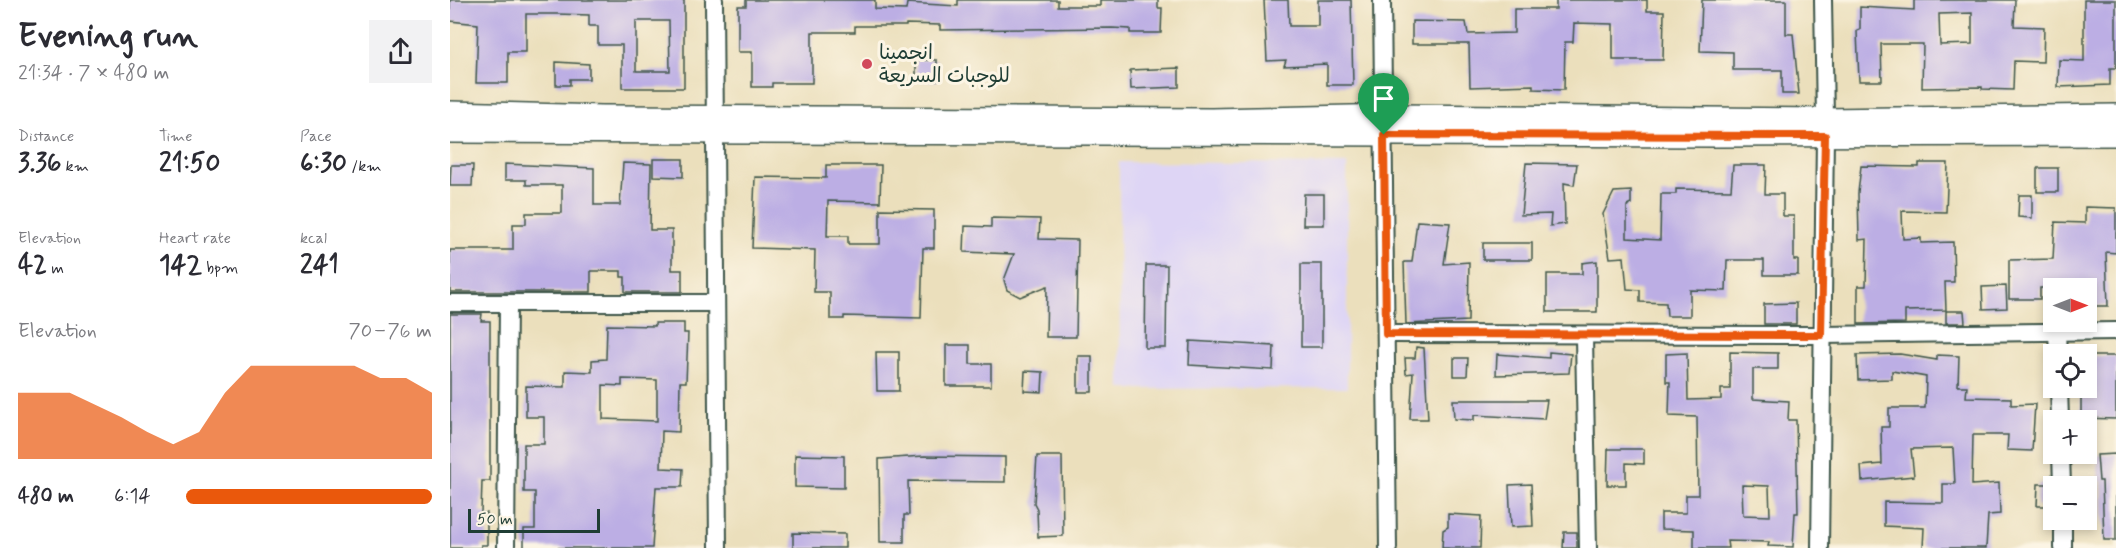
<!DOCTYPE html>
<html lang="en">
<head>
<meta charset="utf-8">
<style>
  :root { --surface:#fff; --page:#f2f2f3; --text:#2b2b33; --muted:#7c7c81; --accent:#ea580c }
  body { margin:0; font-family:Mynerve,"Playpen Sans Arabic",sans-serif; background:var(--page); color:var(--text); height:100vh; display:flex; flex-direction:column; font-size:22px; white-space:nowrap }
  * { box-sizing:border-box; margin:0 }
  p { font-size:20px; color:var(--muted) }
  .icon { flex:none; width:33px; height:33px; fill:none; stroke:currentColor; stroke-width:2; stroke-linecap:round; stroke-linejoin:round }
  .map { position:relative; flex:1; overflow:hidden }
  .details { display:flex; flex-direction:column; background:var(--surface); width:450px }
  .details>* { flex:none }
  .needle { width:39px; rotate:90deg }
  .controls { position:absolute; left:1593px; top:278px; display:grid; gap:12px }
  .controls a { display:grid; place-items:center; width:54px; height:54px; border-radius:0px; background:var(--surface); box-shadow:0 3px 9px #0003; font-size:30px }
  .scale { position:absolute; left:18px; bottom:15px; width:132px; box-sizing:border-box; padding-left:6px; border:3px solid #1f3d34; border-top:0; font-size:16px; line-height:21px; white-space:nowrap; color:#1f3d34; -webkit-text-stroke:4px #fcf5e5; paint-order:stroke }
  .pin { position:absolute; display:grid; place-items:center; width:51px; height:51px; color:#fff; margin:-62px -26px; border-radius:50% 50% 50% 0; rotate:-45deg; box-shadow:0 0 6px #0007 }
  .pin .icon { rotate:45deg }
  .round { display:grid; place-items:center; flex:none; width:63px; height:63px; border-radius:0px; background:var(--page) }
  .overview { display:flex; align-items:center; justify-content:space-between; height:102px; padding:0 18px }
  h1 { font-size:33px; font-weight:800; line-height:45px }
  .metrics { display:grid; grid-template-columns:repeat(3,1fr); gap:9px; height:102px; padding:6px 18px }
  .metrics div { display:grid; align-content:center }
  .metrics b { font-size:26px; font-weight:800 }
  .metrics small { font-size:16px; font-weight:400 }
  .metrics p { font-size:16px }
  .chart { height:168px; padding:12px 18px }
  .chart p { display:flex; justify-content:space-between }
  .chart svg { width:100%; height:108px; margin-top:6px; fill:var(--accent); opacity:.7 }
  ul { padding:0 18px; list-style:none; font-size:20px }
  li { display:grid; grid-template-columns:96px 72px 1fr; align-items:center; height:45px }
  li i { height:15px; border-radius:8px; background:var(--accent) }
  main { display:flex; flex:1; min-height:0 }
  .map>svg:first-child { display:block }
  .built { fill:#ded5f5 }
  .building { fill:#bcaee4; fill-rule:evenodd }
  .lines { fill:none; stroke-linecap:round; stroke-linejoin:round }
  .minor-casing { stroke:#3e5548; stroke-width:20 }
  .tertiary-casing { stroke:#3e5548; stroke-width:24 }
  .minor { stroke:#fff; stroke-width:16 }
  .tertiary { stroke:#fff; stroke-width:21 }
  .route-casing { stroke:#fff; stroke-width:12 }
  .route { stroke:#ea580c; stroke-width:8 }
  .poi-dot { fill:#d1495b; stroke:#fcf5e5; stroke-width:2 }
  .labels { text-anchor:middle; stroke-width:6; stroke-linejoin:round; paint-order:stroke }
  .poi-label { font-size:20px; fill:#1f3d34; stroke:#fcf5e5; text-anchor:start }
</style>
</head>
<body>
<main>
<section class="details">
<div class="overview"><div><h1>Evening run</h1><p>21:34 · 7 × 480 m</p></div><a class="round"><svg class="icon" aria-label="share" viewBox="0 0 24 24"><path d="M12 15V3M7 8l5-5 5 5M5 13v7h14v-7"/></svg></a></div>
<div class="metrics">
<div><p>Distance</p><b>3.36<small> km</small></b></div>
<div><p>Time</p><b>21:50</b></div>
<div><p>Pace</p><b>6:30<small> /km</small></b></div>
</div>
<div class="metrics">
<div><p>Elevation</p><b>42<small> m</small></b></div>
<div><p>Heart rate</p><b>142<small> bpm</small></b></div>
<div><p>kcal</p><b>241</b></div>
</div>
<div class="chart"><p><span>Elevation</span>70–76 m</p>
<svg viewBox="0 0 160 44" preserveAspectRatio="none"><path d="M0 44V17L10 17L20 17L30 22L40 27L50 33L60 38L70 33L80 17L90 6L100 6L110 6L120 6L130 6L140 11L150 11L160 17V44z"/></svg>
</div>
<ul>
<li><b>480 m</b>6:14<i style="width:100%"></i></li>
</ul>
</section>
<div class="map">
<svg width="1666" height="548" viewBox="0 0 1666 548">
  <rect width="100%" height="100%" fill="#fcf5e5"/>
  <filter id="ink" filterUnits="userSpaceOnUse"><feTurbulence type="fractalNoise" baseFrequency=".0167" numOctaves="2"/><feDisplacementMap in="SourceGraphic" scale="12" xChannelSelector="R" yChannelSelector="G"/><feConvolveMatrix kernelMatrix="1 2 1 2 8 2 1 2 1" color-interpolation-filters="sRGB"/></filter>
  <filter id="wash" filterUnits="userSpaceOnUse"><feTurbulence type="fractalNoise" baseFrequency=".008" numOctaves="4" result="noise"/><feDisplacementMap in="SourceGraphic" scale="24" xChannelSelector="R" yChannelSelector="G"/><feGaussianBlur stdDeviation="1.35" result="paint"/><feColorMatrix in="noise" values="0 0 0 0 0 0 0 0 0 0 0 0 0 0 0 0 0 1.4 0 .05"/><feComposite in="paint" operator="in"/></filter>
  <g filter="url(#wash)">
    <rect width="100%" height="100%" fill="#ebdfbc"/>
    <!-- built -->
    <path class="built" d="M669,162L897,164V388L670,389Z"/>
    <g id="blocks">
      <!-- building -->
      <g class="building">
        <path d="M0,0H234V88H172V45H148V26H139V15L107,14H76V52H58V83H26L28,24L0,21ZM186,21H219L220,71H186Z"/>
        <path d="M296,0H425V9L456,10L457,3L508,6V0H608V6H650V0H708V8H712L711,33H680V29L662,28L490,30V25L456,24V26H405V32H362V83H322V87H302V52H288V6H296Z"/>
        <path d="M814,0H838L839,26H868V0H901L903,85H877V64L834,66L836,60L817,61Z"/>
        <path d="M1106,0H1197V11H1214L1213,60H1163V24L1124,23L1123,42H1115L1114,90L1083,89V85L1020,87L1019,44H962V21L1016,22L1018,34L1064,33V9H1106Z"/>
        <path d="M1252,0H1336V34H1343L1349,94H1332V70H1283V52L1250,51Z"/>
        <path d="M1464,0H1565L1564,26L1594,27L1593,62L1564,61L1563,90L1532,89V87L1472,88L1473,44H1431L1432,81H1409L1407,31L1410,30V7L1464,10ZM1522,13V44L1490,45L1489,14Z"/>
        <path d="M1634,0H1666V68H1660V85L1608,87L1609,60L1634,61Z"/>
        <rect x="466" y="60" width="21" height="21"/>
        <path d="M106,62L139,64V79H120V85H106Z"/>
        <path d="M729,68V87L681,89L680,70Z"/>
        <path d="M203,159H233V177L203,176Z"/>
        <path d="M173,163L201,164L200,230H222V270H232V292H175V277H171V271H141V292H0V250H63V224H76V213H112V185H76V180H55V164L144,168V205H170Z"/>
        <path d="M1076,163L1127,164L1124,185L1114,183L1115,224L1100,226L1101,214L1071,215Z"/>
        <path d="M1469,163H1498L1496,212L1452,211L1453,239L1471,238V243L1503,242L1504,282H1495L1496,310L1455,311V323L1408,324V286H1416L1417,239L1409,240L1408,193L1411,166L1469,167Z"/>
        <path d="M1,165H23L22,186H0Z"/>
        <path d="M376,165H431L430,202L378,201L377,236H398V244H430V209L484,210V248H473L471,318L394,316V319H380V292H364L365,250L302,248L305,177L376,178Z"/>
        <path d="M1283,165H1316L1315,194H1333V216H1344V260H1348V275H1314V260H1277L1276,291L1240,290V316H1217L1216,303L1190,302V290L1177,289L1174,257L1160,258L1153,214L1164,192L1181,191V204L1177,206V238L1210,240L1211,194H1226V189L1281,190Z"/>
        <rect x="1587" y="168" width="21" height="24"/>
        <path d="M854,194H874V225H853Z"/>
        <path d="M1569,195H1582V218L1568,217Z"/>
        <path d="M1635,207L1666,208V253L1656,252L1658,306H1640L1639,288H1590V299H1559V260L1603,259L1605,222L1635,223Z"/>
        <path d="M541,218L590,219L589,239L628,240L626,337H596L597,286L570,297L557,290L554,280L564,254L514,252L515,226L541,227Z"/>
        <path d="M967,221L1000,223L994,264L1019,262L1018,321L956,324L954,262H962Z"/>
        <rect x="1033" y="243" width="49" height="17"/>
        <path d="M1147,261V312H1097V274H1132V263Z"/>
        <rect x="851" y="264" width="21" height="83"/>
        <path d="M696,265H717L716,348H695Z"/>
        <path d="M1556,286L1557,308L1533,309L1532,287Z"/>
        <path d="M1346,303V324H1314V304Z"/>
        <path d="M1496,311H1514L1515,323H1496Z"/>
        <path d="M0,314H32L31,321H40V481H32L31,513H37V545H31V548H0Z"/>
        <path d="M205,323H234V333H238L236,382H230L229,432L212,431L211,468L233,469L232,487H206L202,548H74V529H85V492H74V444H94V417H76V386L115,387V371L142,372V360L156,359L157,325L205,326ZM172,379L207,380V421L153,419V385L172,386Z"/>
        <path d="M740,341L824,346L823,370L739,365Z"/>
        <path d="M496,345H520V364H541V386H496Z"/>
        <path d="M966,347L974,348L978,419H960L963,373L956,374L955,358H965Z"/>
        <path d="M426,352H449V391H427Z"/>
        <path d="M1099,352L1121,354L1119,373L1046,375L1047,354L1099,358Z"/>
        <path d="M1280,352L1328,353V369H1303V399L1339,401L1338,420H1346L1348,513H1345L1343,547L1318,546L1319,542L1277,541L1278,548H1244V530L1211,529V513H1236V495H1248L1247,417L1219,416L1220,382H1216V354L1237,353L1238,400L1271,399V389H1280ZM1292,485L1319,486L1320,516L1293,515Z"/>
        <path d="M1450,354L1487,360V355L1509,356L1508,386H1517L1516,397L1561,398V405L1585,404L1582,451L1557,450L1558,435H1523L1522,485L1549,483L1550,514L1538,515L1536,548H1473L1474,528L1434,526V502L1493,503V484H1505L1503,448L1461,449L1464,476L1412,481L1411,466L1432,464L1431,427H1439V408H1475L1476,377L1442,371V379L1408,380L1407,355Z"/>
        <rect x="628" y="356" width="14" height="36"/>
        <path d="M1636,356H1666V419L1631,418V387H1636Z"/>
        <path d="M1004,358H1018L1017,376H1004Z"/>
        <path d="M575,371L593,372L592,392L574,391Z"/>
        <path d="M1003,400H1097L1094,419L1024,415V420L1004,419Z"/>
        <path d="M1158,449H1194V464L1176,463V485H1157Z"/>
        <path d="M1666,454V540H1654L1652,481H1649L1647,455Z"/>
        <path d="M345,455L394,456V488L345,487Z"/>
        <path d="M474,456L555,457V482L458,481L459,515H454V542H430L429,459Z"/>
        <path d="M587,456H612L613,536L588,537L587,509L584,503Z"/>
        <path d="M1081,484L1083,526L1061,527L1059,485Z"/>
        <path d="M1588,484H1601V506H1587Z"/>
        <path d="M998,514L1031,516L1030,548H992L993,530L998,527Z"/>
        <path d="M1114,532H1127V548H1113Z"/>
        <path d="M343,533L395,534V548H343Z"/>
      </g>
    </g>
  </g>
  <g filter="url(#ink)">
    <use href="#blocks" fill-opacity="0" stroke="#3e5548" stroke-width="1.5"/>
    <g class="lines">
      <defs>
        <g id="minor">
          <path d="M264,0L268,548"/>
          <path d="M932,0L938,548"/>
          <path d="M1373,0L1375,119"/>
          <path d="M0,303H265"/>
          <path d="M1607,332L1608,354"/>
          <path d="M936,334L1371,335L1666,331"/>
          <path d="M1134,337L1138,548"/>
          <path d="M1609,387L1610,420"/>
          <path d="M1611,453L1612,486"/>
          <path d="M1613,519V548"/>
          <path d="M56,548L58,303"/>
          <path d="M1370,548L1375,136"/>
        </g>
        <g id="tertiary">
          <path d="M0,112L152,116L762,119L945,115L1375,119L1666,115"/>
          <path d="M0,132L1266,136L1666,135"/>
        </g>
      </defs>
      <!-- minor casing -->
      <use href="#minor" class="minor-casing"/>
      <!-- tertiary casing -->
      <use href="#tertiary" class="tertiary-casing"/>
      <!-- minor -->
      <use href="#minor" class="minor"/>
      <!-- tertiary -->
      <use href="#tertiary" class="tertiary"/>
    </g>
  </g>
  <g class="lines" filter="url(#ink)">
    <defs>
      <path id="route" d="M934,135L1375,136L1371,335L936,334Z"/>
    </defs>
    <!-- route casing -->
    <use href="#route" class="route-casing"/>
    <!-- route -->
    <use href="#route" class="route"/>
  </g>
  <!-- markers -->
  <circle class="poi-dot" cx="417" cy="64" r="6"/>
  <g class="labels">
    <!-- poi labels -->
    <g class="poi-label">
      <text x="429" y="59">انجمينا<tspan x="429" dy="23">للوجبات السريعة</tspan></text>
    </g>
  </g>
</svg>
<div class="controls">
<a><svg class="needle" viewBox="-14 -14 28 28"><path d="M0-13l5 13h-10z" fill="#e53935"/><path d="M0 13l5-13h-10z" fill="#7c7c81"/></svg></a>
<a><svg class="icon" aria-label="locate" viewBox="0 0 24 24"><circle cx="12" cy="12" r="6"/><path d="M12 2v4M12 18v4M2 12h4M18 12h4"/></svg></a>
<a>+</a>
<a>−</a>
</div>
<div class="scale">50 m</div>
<div class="pin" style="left:934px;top:135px;background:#1e9e55"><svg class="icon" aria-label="arrive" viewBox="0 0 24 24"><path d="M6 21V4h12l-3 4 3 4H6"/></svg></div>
</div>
</main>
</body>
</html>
